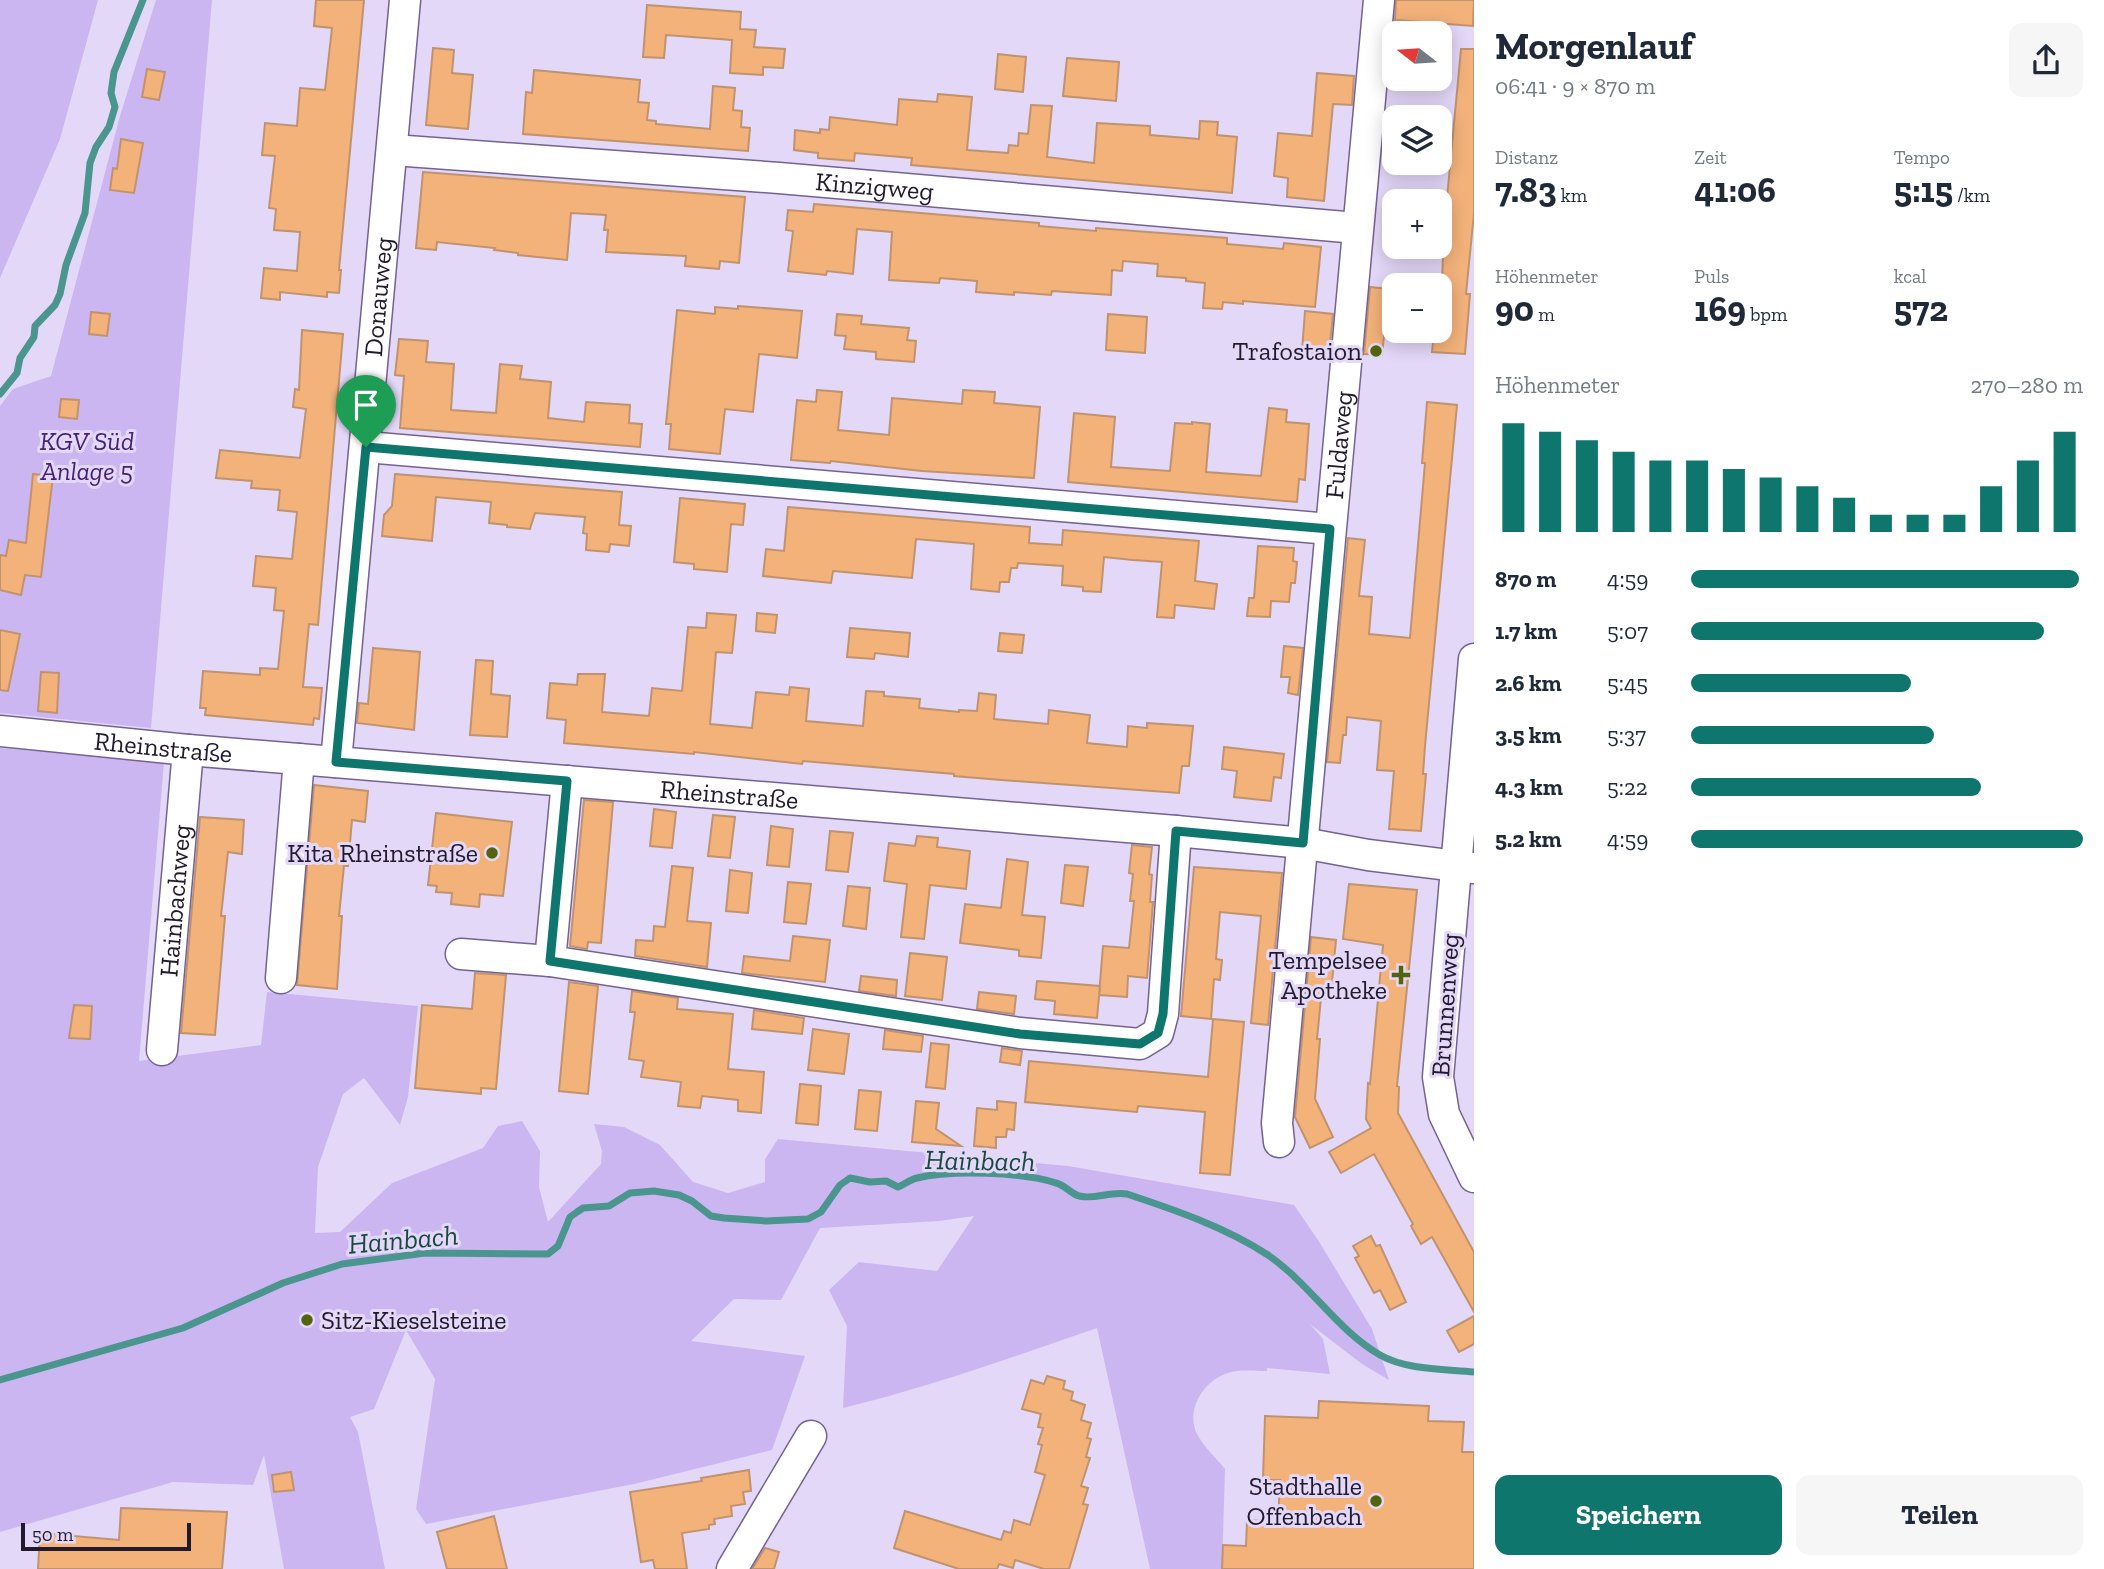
<!DOCTYPE html>
<html lang="de">
<head>
<meta charset="utf-8">
<style>
  :root { --surface:#fff; --page:#f6f6f7; --text:#1f2937; --muted:#747a83; --accent:#0f766e }
  body { margin:0; font-family:"Zilla Slab",serif; background:var(--page); color:var(--text); height:100vh; display:flex; flex-direction:column; font-size:26px; white-space:nowrap }
  * { box-sizing:border-box; margin:0 }
  p { font-size:23px; color:var(--muted) }
  .icon { flex:none; width:38px; height:38px; fill:none; stroke:currentColor; stroke-width:2; stroke-linecap:round; stroke-linejoin:round }
  .map { position:relative; flex:1; overflow:hidden }
  .side { display:flex; flex-direction:column; background:var(--surface); width:630px }
  .side>* { flex:none }
  .needle { width:46px; rotate:287deg }
  .controls { position:absolute; left:1382px; top:21px; display:grid; gap:14px }
  .controls a { display:grid; place-items:center; width:70px; height:70px; border-radius:14px; background:var(--surface); box-shadow:0 4px 18px #0003; font-size:35px }
  .scale { position:absolute; left:21px; bottom:18px; width:170px; box-sizing:border-box; padding-left:7px; border:4px solid #211a2d; border-top:0; font-size:19px; line-height:24px; white-space:nowrap; color:#211a2d; -webkit-text-stroke:5px #e3d8f8; paint-order:stroke }
  .pin { position:absolute; display:grid; place-items:center; width:60px; height:60px; color:#fff; margin:-72px -30px; border-radius:50% 50% 50% 0; rotate:-45deg; box-shadow:0 0 7px #0007 }
  .pin .icon { rotate:45deg }
  .round { display:grid; place-items:center; flex:none; width:74px; height:74px; border-radius:14px; background:var(--page) }
  .head { display:flex; align-items:center; justify-content:space-between; height:119px; padding:0 21px }
  h1 { font-size:38px; font-weight:700; line-height:52px }
  .stats { display:grid; grid-template-columns:repeat(3,1fr); gap:10px; height:119px; padding:7px 21px }
  .stats div { display:grid; align-content:center }
  .stats b { font-size:35px; font-weight:700 }
  .stats small { font-size:19px; font-weight:400 }
  .stats p { font-size:19px }
  .chart { height:196px; padding:14px 21px }
  .chart p { display:flex; justify-content:space-between }
  .chart svg { width:100%; height:126px; margin-top:7px; stroke:var(--accent); stroke-width:6 }
  .button { display:flex; gap:14px; margin-top:auto; padding:14px 21px }
  .button a { flex:1; height:80px; border-radius:14px; background:var(--accent); color:#fff; font-size:28px; font-weight:700; line-height:80px; text-align:center }
  .button a+a { background:var(--page); color:var(--text) }
  ul { padding:0 21px; list-style:none; font-size:23px }
  li { display:grid; grid-template-columns:112px 84px 1fr; align-items:center; height:52px }
  li i { height:18px; border-radius:9px; background:var(--accent) }
  main { display:flex; flex:1; min-height:0 }
  .map>svg:first-child { display:block }
  .green { fill:#cbb6f1 }
  .lines { fill:none; stroke-linecap:round; stroke-linejoin:round }
  .stream { stroke:#4a958e; stroke-width:7 }
  .building { fill:#f4b27b; stroke:#c0936e; stroke-width:2 }
  .minor-casing { stroke:#746291; stroke-width:33 }
  .minor { stroke:#fff; stroke-width:30 }
  .route-casing { stroke:#fff; stroke-width:14 }
  .route { stroke:#0f766e; stroke-width:9 }
  .poi-dot { fill:#53640c; stroke:#e3d8f8; stroke-width:2.5 }
  .labels { text-anchor:middle; stroke-width:6; stroke-linejoin:round; paint-order:stroke }
  .street-label { font-size:26px; fill:#211a2d; stroke:#e3d8f8 }
  .poi-label { font-size:26px; fill:#211a2d; stroke:#e3d8f8; text-anchor:end }
  .park-label { font-size:26px; font-style:italic; fill:#472173; stroke:#e3d8f8 }
  .water-label { font-size:28px; font-style:italic; fill:#184941; stroke:#e3d8f8 }
</style>
</head>
<body>
<main>
<div class="map">
<svg width="1474" height="1569" viewBox="0 0 1474 1569">
  <rect width="100%" height="100%" fill="#e3d8f8"/>
  <!-- green -->
  <g class="green">
    <path d="M0,0H98L60,139L0,278Z"/>
    <path d="M156,0H212L151,728L0,713V406L13,389L51,376L120,116Z"/>
    <path d="M0,748L164,762L139,1061L261,1045L267,992L418,1006L408,1097L400,1125L364,1078L343,1094L318,1167L315,1233L340,1232L392,1183L483,1148L498,1126L522,1121L540,1151L539,1187L548,1222L601,1164L602,1151L594,1124L624,1127L660,1145L693,1182L728,1193L765,1182V1159L778,1139L1068,1166L1294,1205L1318,1240L1372,1329L1389,1380L1362,1364L1310,1324L1323,1339L1330,1374L1267,1368V1371C1255,1371 1239,1369 1228,1373C1204,1380 1185,1410 1197,1434C1204,1447 1216,1458 1225,1469L1222,1569H1150L1097,1328C1013,1357 930,1387 843,1408L847,1326L829,1290L859,1262L937,1271L974,1216L939,1221L820,1228L781,1300L734,1299L691,1341L805,1356L772,1450L634,1484L426,1524L416,1509L435,1379L406,1330L374,1409L350,1417L358,1432L385,1569H284L264,1455L253,1485L173,1482L0,1532Z"/>
  </g>
  <g class="lines">
    <!-- stream -->
    <g class="stream">
      <path d="M0,394L17,373L20,358L34,337L35,326L55,305L60,294L66,265L85,213L90,163L96,147L109,127L115,107L111,93L114,72L143,0"/>
      <path d="M0,1380L183,1328L283,1283L342,1264L425,1253L548,1254L558,1246L570,1217L577,1212L583,1208L609,1206L630,1193L654,1191L679,1195L692,1201L711,1216L724,1218L766,1221L808,1219L821,1212L840,1185L850,1178L870,1182L886,1181L898,1187C905,1184 911,1179 917,1178C950,1170 1024,1172 1056,1183C1065,1185 1070,1193 1079,1196C1095,1200 1110,1191 1127,1194C1175,1210 1225,1227 1268,1255C1309,1283 1338,1331 1380,1355C1406,1370 1445,1369 1474,1372"/>
    </g>
  </g>
  <!-- building -->
  <g class="building">
    <path d="M316,0H364L339,270H341L339,293L327,292V297L280,292V300L261,298L264,268L297,271L300,232L274,230L276,209L269,208L275,156L262,155L265,123L297,126L300,88L325,90L332,28L314,26Z"/>
    <path d="M1396,0H1474L1473,26L1395,20Z"/>
    <path d="M647,5L741,12L740,29L756,30L754,47L785,49L783,68L763,67V75L730,73L732,40L666,35L664,58L643,57Z"/>
    <path d="M433,48L454,50L452,73L473,75L468,129L426,125Z"/>
    <path d="M1461,49H1474V213L1466,294H1470L1465,354L1432,352L1434,331H1440L1444,230Z"/>
    <path d="M998,54L1026,57L1023,92L995,89Z"/>
    <path d="M1067,58L1119,62L1116,101L1063,96Z"/>
    <path d="M147,69L165,72L159,100L142,97Z"/>
    <path d="M534,70L640,80L638,102L649,103L647,120L656,121V124L710,129L713,86L735,88L733,110L742,111L741,127L750,128L748,151L523,134L526,92L532,93Z"/>
    <path d="M1317,73L1354,76L1352,105L1333,104L1324,201L1287,197L1288,178L1274,176L1278,133L1312,136Z"/>
    <path d="M938,94L972,97L967,150L1008,153L1009,145L1018,146L1019,133L1028,134L1031,105L1052,106L1047,157L1094,163L1097,123L1150,126V135L1199,139L1200,121L1218,122L1217,135L1237,137L1232,193L911,165L912,158L855,153L854,161L818,158V153L794,150L795,130L820,133V129L829,130L830,117L897,125L899,99L937,102Z"/>
    <path d="M121,139L143,143L134,193L110,190L113,168L117,169Z"/>
    <path d="M423,172L745,197L739,263L720,261L719,269L685,266L686,256L606,252L608,230H604L606,215L571,213L567,260L518,255V253L494,250L495,248L437,242L436,250L416,248Z"/>
    <path d="M814,204L1039,223V226L1096,231V228L1227,238V244L1283,249L1284,243L1321,247L1315,307L1243,301V304L1223,302L1222,309L1203,308L1205,283L1186,281V278L1157,276L1158,264L1123,261L1122,271L1112,270L1111,295L1052,291L1051,295L1014,292V295L976,292L977,281L940,278L939,283L889,280L892,232L857,229L853,274L827,271L826,275L788,271L793,231L786,230L788,210L813,212Z"/>
    <path d="M1370,287L1389,289L1382,355L1364,354Z"/>
    <path d="M738,306L802,311L797,358L759,354L753,412L725,409L720,454L669,449L671,424H666L677,310L715,314V307L738,309Z"/>
    <path d="M1305,311L1333,314L1329,354L1302,351Z"/>
    <path d="M91,312L110,314L107,336L89,334Z"/>
    <path d="M837,314L862,316L861,324L909,328L907,340L916,341L914,362L876,359V352L844,349L846,336L835,335Z"/>
    <path d="M1108,314L1147,317L1145,353L1106,350Z"/>
    <path d="M302,330L343,334L318,625L309,624L303,687L322,688L319,719L314,718L313,725L205,715L206,708H200L203,671L260,675V668L278,669L284,611L274,610L276,588L253,586L256,556L292,559L297,512L278,510L280,490L251,488L252,481L216,478L220,450L300,458L306,409L293,407L295,389L299,390Z"/>
    <path d="M399,339L428,341L426,362L454,364L451,410L496,413L500,364L522,366L520,379L551,382L548,418L584,422L586,402L630,405L629,423L642,424L640,447L400,428L404,376L395,375Z"/>
    <path d="M817,390L842,392L838,430L889,435L892,398L962,404L963,390L995,392L994,403L1040,407L1034,478L922,471L831,461L830,463L791,460L797,400L816,402Z"/>
    <path d="M61,399L79,400L77,419L59,417Z"/>
    <path d="M1427,402L1457,405L1425,746L1423,774H1426L1421,831L1389,829L1394,771L1377,770L1381,721L1347,717L1346,735H1343L1340,763L1327,762L1348,538L1365,540L1359,596L1372,597L1369,634L1410,638L1425,463H1422Z"/>
    <path d="M1269,408L1287,410L1286,422L1309,424L1305,480L1299,479L1297,502L1068,482L1074,413L1115,417L1111,467L1170,471L1175,423L1192,424V422L1210,424L1206,472L1261,476Z"/>
    <path d="M33,474L53,476L41,577L25,575L21,595L0,590V555L6,556L9,540L26,543Z"/>
    <path d="M395,474L622,492L619,525L631,526L629,546L610,544L609,552L586,550L587,534L583,533L585,517L535,513L530,529L507,527V525L489,523L491,502L436,497L432,541L382,536L384,515L392,506Z"/>
    <path d="M680,498L745,504L743,525L731,524L727,572L694,569V564L674,562Z"/>
    <path d="M788,507L1030,527L1029,543L1062,545L1063,530L1199,541L1195,581L1217,584L1214,609L1175,605L1174,618L1157,617L1162,562L1133,560L1104,557L1101,592L1083,591V587L1062,585L1063,566L1018,563L1017,568H1011L1009,582H1000L999,592L971,589L974,544L916,539L912,578L833,571L831,583L763,576L766,549L784,551Z"/>
    <path d="M1258,546L1294,548L1293,561L1297,562L1295,583H1291L1289,602L1271,601L1270,617L1247,616L1249,598H1254Z"/>
    <path d="M707,613L736,615L732,653L716,652L710,724L752,728L756,692L789,695L790,687L809,689L806,721L863,726L866,691L884,692V696L920,699L919,708L959,712V710L977,711L979,693L996,695L994,719L1048,724L1049,710L1090,715L1087,743L1127,747L1128,726L1147,728V723L1193,726L1189,766H1182L1179,793L989,779L954,776V774L803,761L802,764L694,752V754L564,743L566,720L547,718L550,683L577,685L578,674H605L602,712L649,716L652,688L682,691L688,627L706,628Z"/>
    <path d="M757,613L777,615L775,633L756,631Z"/>
    <path d="M850,628L910,633L908,657L875,653L874,659L847,657Z"/>
    <path d="M0,630L20,634L8,691L0,690Z"/>
    <path d="M1000,633L1024,635L1022,653L998,651Z"/>
    <path d="M1284,646L1303,648L1298,695L1288,693L1290,677H1281Z"/>
    <path d="M373,648L420,652L414,730L357,723L359,703L368,704Z"/>
    <path d="M476,660L493,661L491,694L510,696L507,737L470,735Z"/>
    <path d="M41,672L59,673L57,713L38,711Z"/>
    <path d="M1224,747L1284,754L1281,778L1274,777L1271,801L1234,797L1237,771L1222,769Z"/>
    <path d="M314,785L368,791L365,822L352,820L348,866H344L339,916H342L337,989L297,985Z"/>
    <path d="M584,800L613,802L601,943L588,942L587,949L570,946Z"/>
    <path d="M654,809L676,812L672,848L650,846Z"/>
    <path d="M436,813L512,822L503,896L480,894L479,907L451,904L452,893L436,892L437,886L428,885Z"/>
    <path d="M713,815L735,817L730,858L708,856Z"/>
    <path d="M200,817L244,820L242,854L228,852L221,916H225L215,1035L181,1033Z"/>
    <path d="M771,826L793,829L789,867L767,865Z"/>
    <path d="M830,831L853,833L848,872L826,870Z"/>
    <path d="M917,836L938,838L937,847L970,851L966,889L930,885L924,939L901,937L907,884L884,881L889,843L915,846Z"/>
    <path d="M1132,845L1152,847L1149,874L1152,875L1150,902H1153L1147,978L1128,976L1127,997L1099,995L1103,946L1129,948L1134,901H1130L1133,874L1129,873Z"/>
    <path d="M1007,859L1028,862L1022,915L1045,917L1041,958L1019,956V950L960,943L965,904L1001,908Z"/>
    <path d="M1065,865L1088,867L1083,906L1061,903Z"/>
    <path d="M672,866L693,868L687,921L711,923L707,967L635,956L636,940L653,941L654,926L665,927Z"/>
    <path d="M1194,867L1282,873L1268,1025L1251,1023L1261,916L1220,912L1216,959L1222,960L1220,980L1214,979L1211,1019L1181,1016Z"/>
    <path d="M730,870L752,873L748,913L726,911Z"/>
    <path d="M788,882L811,884L806,924L784,922Z"/>
    <path d="M1349,884L1417,890L1397,1086L1399,1087L1398,1113L1474,1252V1312L1432,1237L1421,1244L1411,1226L1413,1224L1374,1154L1341,1173L1329,1152L1371,1128L1366,1119L1368,1083L1370,1084L1372,1064L1383,945L1343,939Z"/>
    <path d="M848,886L870,888L866,929L843,926Z"/>
    <path d="M793,936L830,940L825,982L742,973L744,956L790,961Z"/>
    <path d="M1311,937L1336,940L1331,992H1328V999L1321,998L1317,1039H1320L1315,1099L1333,1137L1310,1148L1295,1117Z"/>
    <path d="M910,953L947,957L942,1000L905,996Z"/>
    <path d="M475,973L506,975L496,1089L481,1088V1094L415,1088L422,1005L472,1009Z"/>
    <path d="M861,976L897,980L896,996L859,991Z"/>
    <path d="M1037,981L1100,986L1097,1018L1054,1014L1055,1001L1035,999Z"/>
    <path d="M569,982L598,986L588,1094L559,1091Z"/>
    <path d="M632,991L678,998L677,1009L733,1014L728,1069L764,1072L761,1113L738,1111V1100L702,1096L700,1108L678,1106L681,1082L641,1077L644,1061L629,1059L635,1012H630Z"/>
    <path d="M979,992L1016,996L1014,1014L977,1009Z"/>
    <path d="M74,1005L92,1006L90,1039L69,1038Z"/>
    <path d="M754,1010L804,1018L802,1034L752,1029Z"/>
    <path d="M1213,1019L1244,1022L1230,1175L1200,1173L1205,1112L1138,1106L1137,1112L1025,1102L1029,1061L1208,1077Z"/>
    <path d="M813,1029L849,1034L844,1074L808,1070Z"/>
    <path d="M885,1030L923,1036L921,1052L883,1049Z"/>
    <path d="M931,1043L949,1045L945,1089L926,1087Z"/>
    <path d="M1002,1048L1022,1051L1020,1065L1000,1062Z"/>
    <path d="M800,1084L821,1086L818,1125L796,1123Z"/>
    <path d="M859,1090L881,1092L877,1131L855,1129Z"/>
    <path d="M916,1101L939,1103L936,1129L961,1146L912,1142Z"/>
    <path d="M997,1101L1016,1103L1014,1130L1007,1129L1006,1137H996V1148L974,1146L977,1108L997,1110Z"/>
    <path d="M1371,1236L1376,1246L1380,1245L1406,1302L1390,1310L1380,1290L1374,1293L1355,1258L1359,1256L1353,1246Z"/>
    <path d="M1474,1316V1344L1459,1352L1447,1331Z"/>
    <path d="M1047,1376L1065,1381L1063,1389L1073,1392L1071,1400L1085,1405L1081,1420L1091,1423L1087,1438L1091,1439L1086,1457L1090,1458L1081,1486L1088,1488L1083,1504L1088,1505L1069,1569H1044L1015,1560L1013,1568L999,1564L997,1569H959L894,1548L905,1511L1001,1540L1004,1531L1011,1533L1014,1520L1030,1525L1045,1475L1035,1472L1042,1445L1038,1444L1043,1428L1038,1427L1041,1414L1022,1409L1031,1380L1044,1384Z"/>
    <path d="M1319,1401L1429,1406L1428,1421L1464,1422L1462,1452H1474V1569H1222L1223,1545L1246,1546L1247,1520L1278,1522L1280,1480H1263L1265,1416L1318,1418Z"/>
    <path d="M749,1470L751,1491L743,1492L745,1504L731,1506L732,1516L714,1519L715,1524L709,1525V1529L682,1533L687,1569H655L653,1560L641,1562L630,1492L702,1481L701,1478Z"/>
    <path d="M291,1472L294,1490L274,1492L272,1475Z"/>
    <path d="M121,1508L227,1512L222,1569H38L40,1533L119,1540Z"/>
    <path d="M494,1516L507,1569H447L437,1532Z"/>
    <path d="M765,1548L779,1552L774,1569H752Z"/>
  </g>
  <g class="lines">
    <defs>
      <g id="minor">
        <path id="s1" d="M393,150L779,178L1357,228"/>
        <path d="M366,447L1330,529"/>
        <path d="M1474,659L1438,1077L1444,1114L1474,1177"/>
        <path id="s2" d="M0,731L188,750L1176,831L1303,843L1368,855L1474,868"/>
        <path id="s3" d="M336,762L405,0"/>
        <path d="M567,781L550,961L1020,1033L1140,1044L1158,1033L1163,1014L1176,831"/>
        <path d="M461,954L550,961"/>
        <path d="M281,978L299,759"/>
        <path id="s4" d="M162,1050L188,750"/>
        <path id="s5" d="M1279,1142L1277,1123L1379,0"/>
        <path d="M732,1569L811,1436"/>
      </g>
    </defs>
    <!-- minor casing -->
    <use href="#minor" class="minor-casing"/>
    <!-- minor -->
    <use href="#minor" class="minor"/>
  </g>
  <g class="lines">
    <defs>
      <path id="route" d="M366,447L1330,529L1303,843L1176,831L1163,1014L1158,1033L1140,1044L1020,1034L550,961L567,781L336,762Z"/>
    </defs>
    <!-- route casing -->
    <use href="#route" class="route-casing"/>
    <!-- route -->
    <use href="#route" class="route"/>
  </g>
  <!-- markers -->
  <g class="poi-dot">
    <circle cx="1376" cy="351" r="7"/>
    <circle cx="492" cy="853" r="7"/>
    <path d="M1397.5 964.5h7v7h7v7h-7v7h-7v-7h-7v-7h7z"/>
    <circle cx="307" cy="1320" r="7"/>
    <circle cx="1376" cy="1501" r="7"/>
  </g>
  <g class="labels">
    <!-- street labels -->
    <g class="street-label">
      <text dy="9" stroke="none"><textPath href="#s1" startOffset="483">Kinzigweg</textPath></text>
      <text dy="9" stroke="none"><textPath href="#s3" startOffset="467">Donauweg</textPath></text>
      <text dy="9" stroke="none"><textPath href="#s5" startOffset="700">Fuldaweg</textPath></text>
      <text dy="9" stroke="none"><textPath href="#s2" startOffset="164">Rheinstraße</textPath></text>
      <text dy="9" stroke="none"><textPath href="#s2" startOffset="732">Rheinstraße</textPath></text>
      <text dy="9" stroke="none"><textPath href="#s4" startOffset="150">Hainbachweg</textPath></text>
      <text transform="translate(1445 1005) rotate(-86)" y="9">Brunnenweg</text>
    </g>
    <!-- poi labels -->
    <g class="poi-label">
      <text x="1362" y="360">Trafostaion</text>
      <text x="478" y="862">Kita Rheinstraße</text>
      <text x="1387" y="969">Tempelsee<tspan x="1387" dy="30">Apotheke</tspan></text>
      <text x="321" y="1329" text-anchor="start">Sitz-Kieselsteine</text>
      <text x="1362" y="1495">Stadthalle<tspan x="1362" dy="30">Offenbach</tspan></text>
    </g>
    <!-- park labels -->
    <g class="park-label">
      <text x="87" y="450">KGV Süd<tspan x="87" dy="30">Anlage 5</tspan></text>
    </g>
    <!-- water labels -->
    <g class="water-label">
      <text transform="translate(980 1160) rotate(1)" y="10">Hainbach</text>
      <text transform="translate(403 1239) rotate(-5)" y="10">Hainbach</text>
    </g>
  </g>
</svg>
<div class="controls">
<a><svg class="needle" viewBox="-14 -14 28 28"><path d="M0-13l5 13h-10z" fill="#e53935"/><path d="M0 13l5-13h-10z" fill="#747a83"/></svg></a>
<a><svg class="icon" aria-label="layers" viewBox="0 0 24 24"><path d="M12 4l9 5-9 5-9-5zM3 14l9 5 9-5"/></svg></a>
<a>+</a>
<a>−</a>
</div>
<div class="scale">50 m</div>
<div class="pin" style="left:366px;top:447px;background:#1e9e55"><svg class="icon" aria-label="arrive" viewBox="0 0 24 24"><path d="M6 21V4h12l-3 4 3 4H6"/></svg></div>
</div>
<section class="side">
<div class="head"><div><h1>Morgenlauf</h1><p>06:41 · 9 × 870 m</p></div><a class="round"><svg class="icon" aria-label="share" viewBox="0 0 24 24"><path d="M12 15V3M7 8l5-5 5 5M5 13v7h14v-7"/></svg></a></div>
<div class="stats">
<div><p>Distanz</p><b>7.83<small> km</small></b></div>
<div><p>Zeit</p><b>41:06</b></div>
<div><p>Tempo</p><b>5:15<small> /km</small></b></div>
</div>
<div class="stats">
<div><p>Höhenmeter</p><b>90<small> m</small></b></div>
<div><p>Puls</p><b>169<small> bpm</small></b></div>
<div><p>kcal</p><b>572</b></div>
</div>
<div class="chart"><p><span>Höhenmeter</span>270–280 m</p>
<svg viewBox="0 0 160 44" preserveAspectRatio="none"><path d="M5 44V6M15 44V9M25 44V12M35 44V16M45 44V19M55 44V19M65 44V22M75 44V25M85 44V28M95 44V32M105 44V38M115 44V38M125 44V38M135 44V28M145 44V19M155 44V9"/></svg>
</div>
<ul>
<li><b>870 m</b>4:59<i style="width:99%"></i></li>
<li><b>1.7 km</b>5:07<i style="width:90%"></i></li>
<li><b>2.6 km</b>5:45<i style="width:56%"></i></li>
<li><b>3.5 km</b>5:37<i style="width:62%"></i></li>
<li><b>4.3 km</b>5:22<i style="width:74%"></i></li>
<li><b>5.2 km</b>4:59<i style="width:100%"></i></li>
</ul>
<div class="button"><a>Speichern</a><a>Teilen</a></div>
</section>
</main>
</body>
</html>
